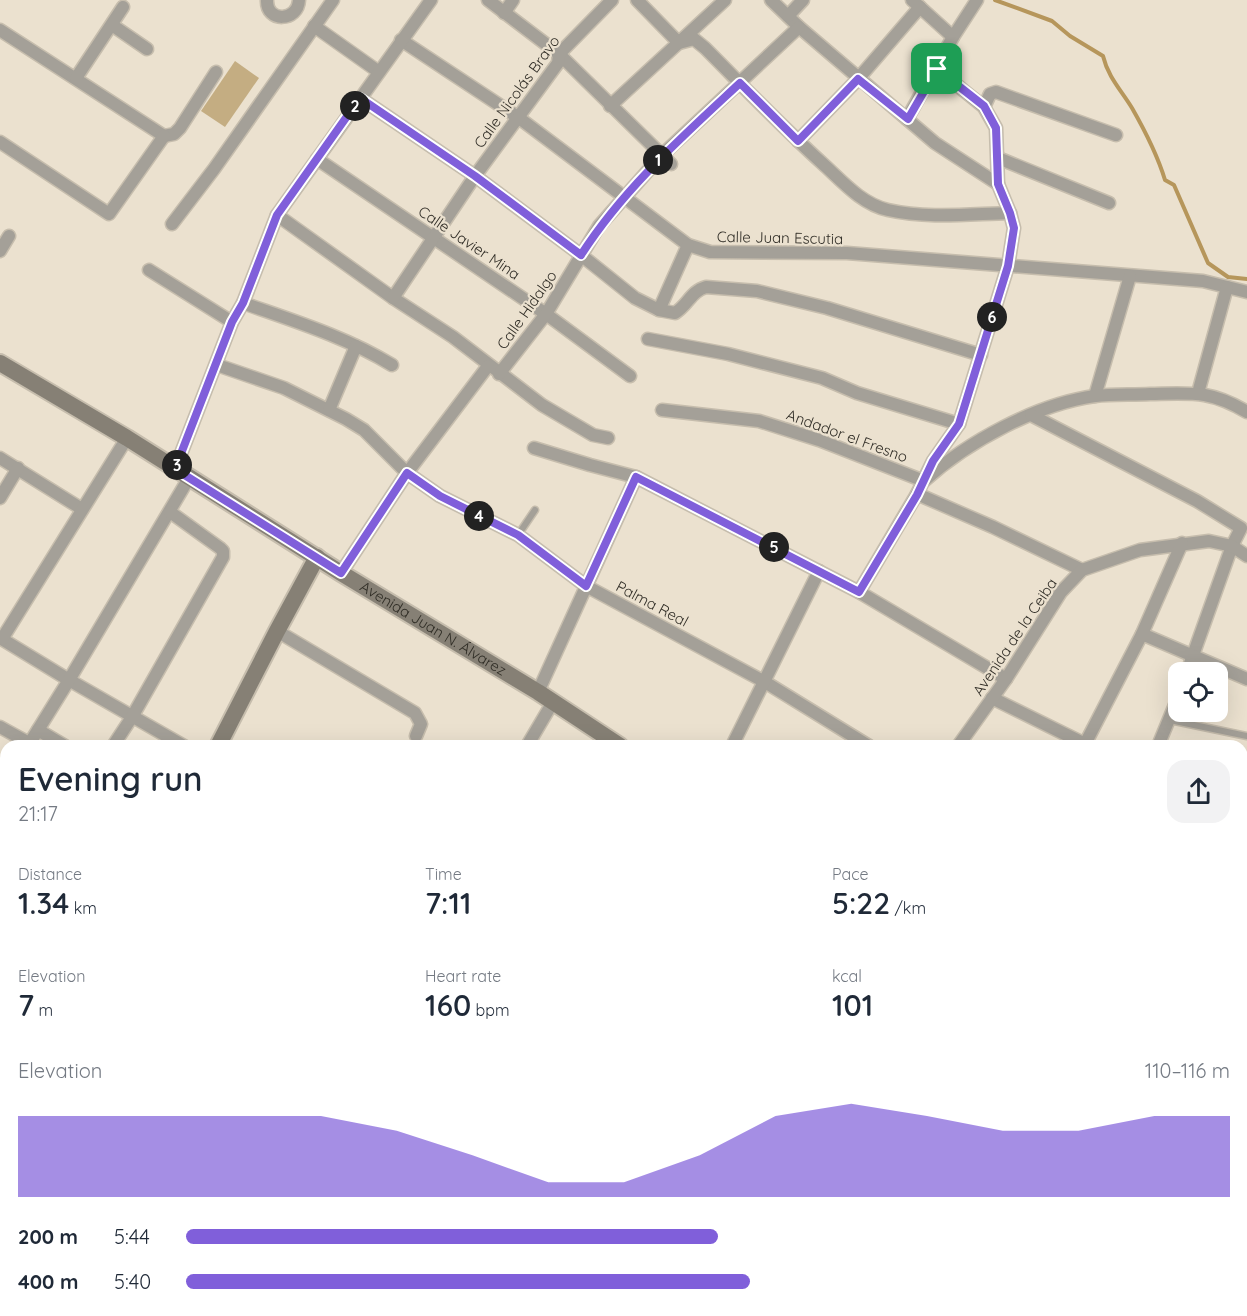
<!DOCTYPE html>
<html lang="en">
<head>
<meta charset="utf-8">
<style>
  :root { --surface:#fff; --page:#f2f2f3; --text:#1f2937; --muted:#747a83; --accent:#805fda }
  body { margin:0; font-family:Quicksand,sans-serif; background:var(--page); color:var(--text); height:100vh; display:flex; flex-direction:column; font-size:22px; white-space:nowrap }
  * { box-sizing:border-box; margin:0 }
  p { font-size:20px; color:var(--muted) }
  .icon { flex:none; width:33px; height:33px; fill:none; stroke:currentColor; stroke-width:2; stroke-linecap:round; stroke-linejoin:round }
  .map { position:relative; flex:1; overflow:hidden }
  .sheet { position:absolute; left:0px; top:740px; width:1248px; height:578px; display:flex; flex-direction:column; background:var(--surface); border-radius:18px 18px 0 0; box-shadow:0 6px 24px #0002 }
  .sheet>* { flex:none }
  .fabs { position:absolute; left:1168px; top:662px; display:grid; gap:12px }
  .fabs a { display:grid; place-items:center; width:60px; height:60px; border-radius:12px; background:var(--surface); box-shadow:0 6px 24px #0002; font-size:30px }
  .pin { position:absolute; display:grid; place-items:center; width:51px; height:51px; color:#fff; margin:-26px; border-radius:12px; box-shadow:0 3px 9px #0006 }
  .km { position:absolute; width:30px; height:30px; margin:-15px; border-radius:50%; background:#222; color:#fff; font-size:16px; line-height:30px; text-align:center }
  .round { display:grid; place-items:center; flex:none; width:63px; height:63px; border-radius:18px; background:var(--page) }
  .head { display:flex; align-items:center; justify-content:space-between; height:102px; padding:0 18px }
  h1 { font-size:33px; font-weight:600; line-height:45px }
  .metrics { display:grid; grid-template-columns:repeat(3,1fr); gap:9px; height:102px; padding:6px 18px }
  .metrics div { display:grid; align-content:center }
  .metrics b { font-size:30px; font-weight:600 }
  .metrics small { font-size:16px; font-weight:400 }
  .metrics p { font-size:16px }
  .chart { height:168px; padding:12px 18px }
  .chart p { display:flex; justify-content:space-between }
  .chart svg { width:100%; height:108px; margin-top:6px; fill:var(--accent); opacity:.7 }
  ul { padding:0 18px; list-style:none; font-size:20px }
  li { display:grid; grid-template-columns:96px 72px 1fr; align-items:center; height:45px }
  li i { height:15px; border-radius:8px; background:var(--accent) }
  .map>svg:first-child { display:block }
  .green { fill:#c4ad82 }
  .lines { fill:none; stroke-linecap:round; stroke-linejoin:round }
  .stream { stroke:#b6965b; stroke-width:4 }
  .lane-casing { stroke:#c6bdad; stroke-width:9 }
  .street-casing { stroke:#c6bdad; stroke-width:15 }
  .secondary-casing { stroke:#c6bdad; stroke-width:20 }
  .lane { stroke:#a4a098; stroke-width:6 }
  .street { stroke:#a4a098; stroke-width:12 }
  .secondary { stroke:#868075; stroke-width:16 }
  .route-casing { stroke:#fff; stroke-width:12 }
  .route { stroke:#805fda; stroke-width:8 }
  .labels { text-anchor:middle; stroke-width:4.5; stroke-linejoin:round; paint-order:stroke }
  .street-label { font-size:15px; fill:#302d26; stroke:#ebe1cf }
</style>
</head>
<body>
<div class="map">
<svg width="1247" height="1316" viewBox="0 0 1247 1316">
  <rect width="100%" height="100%" fill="#ebe1cf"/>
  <!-- green -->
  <path class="green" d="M235,61L259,78L225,127L201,111Z"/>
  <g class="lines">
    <!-- stream -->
    <path class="stream" d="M995,0L1052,21L1070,36L1103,56C1108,77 1121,90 1132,108C1144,129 1158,157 1165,180L1174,185L1208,263L1228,277L1247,279"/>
    <defs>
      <g id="lane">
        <path d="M518,535L535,510"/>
        <path d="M1170,720L1247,736"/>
      </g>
      <g id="street">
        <path d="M267,0C266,23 298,22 299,0"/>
        <path d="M488,0L559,54L671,164"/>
        <path d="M637,0L679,43L694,39L705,48C743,86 781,126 822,163C841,180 861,204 888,210C928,219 969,214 1010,213"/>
        <path d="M771,0L799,27L935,143L998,184L1010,213L1014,228L1008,266L959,424L933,461L917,494L859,592"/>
        <path d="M912,0L953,37"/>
        <path d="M504,13L513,0"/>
        <path d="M788,16L803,0"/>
        <path d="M112,25L147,49"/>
        <path d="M314,26L379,72"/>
        <path d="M0,30L164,136"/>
        <path d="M401,40L519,118L688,245L710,252L847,253L1203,281L1247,292"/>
        <path d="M937,69L984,107L996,128L998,184"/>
        <path d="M76,78L123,7"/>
        <path d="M360,98L475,176L581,255L635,298L659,310L675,313C688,305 691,291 706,287L757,291L827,308L981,355"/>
        <path d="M610,106L725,0"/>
        <path d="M984,107L990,94L996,92L1116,135"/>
        <path d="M907,119L953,37L977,0"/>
        <path d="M164,136L174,134L180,128L216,72"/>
        <path d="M798,141L858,79L920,7"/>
        <path d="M0,142L109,214L164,136"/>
        <path d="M998,158L1109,203"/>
        <path d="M317,159L546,314L630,376"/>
        <path d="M277,215L393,298L453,337L542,405L593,435L608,438"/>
        <path d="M172,224L214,169L333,0"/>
        <path d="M0,251L9,236"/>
        <path d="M149,270L232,322"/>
        <path d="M393,298L475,176L558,63L559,54L612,0"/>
        <path d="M243,303C294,321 346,337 392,365"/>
        <path d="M659,310L688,245"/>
        <path d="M648,339L728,354L822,378L857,393L959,424"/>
        <path d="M217,365L284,388L346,419L364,430L407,473L440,496L518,535L586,586L765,682L869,746"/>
        <path d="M499,374L546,314L599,226L662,155L799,27"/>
        <path d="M1198,393L1227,287"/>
        <path d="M1095,396L1130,276"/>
        <path d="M329,410L356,346"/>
        <path d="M662,410L759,421L819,440L924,481C967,442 1037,404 1095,396C1113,394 1132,395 1150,394C1192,393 1210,390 1247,412"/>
        <path d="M1031,415L1197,501L1241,528L1232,546L1187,672"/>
        <path d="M534,448L590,465L636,477L859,592L1006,679"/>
        <path d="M0,458L82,509"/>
        <path d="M175,469L232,322L243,303L277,215L431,0"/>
        <path d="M917,494L993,527L1082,570"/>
        <path d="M0,498L18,468"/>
        <path d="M341,573L407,473L488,366"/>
        <path d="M277,631L415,713L421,724L416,736"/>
        <path d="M1142,634L1247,679"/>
        <path d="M0,638L69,680L184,746"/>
        <path d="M2,639L127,438"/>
        <path d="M538,692L636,477"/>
        <path d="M992,698L1085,744"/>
        <path d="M0,727L29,743"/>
        <path d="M38,730L65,746"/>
        <path d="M28,746L69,680L189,478"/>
        <path d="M113,746L132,717L223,557V551L220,548L170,512"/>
        <path d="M527,746L553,702"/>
        <path d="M732,746L819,571"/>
        <path d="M958,746L1006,679L1061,592L1082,570L1140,550L1209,541L1232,546L1247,556"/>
        <path d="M1084,746L1142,634L1182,543"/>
        <path d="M1158,746L1179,695"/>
        <path d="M0,789L6,780"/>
        <path d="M1242,801L1247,803"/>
        <path d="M1242,837L1247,824"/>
        <path d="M1242,845L1247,851"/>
        <path d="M0,858L6,862"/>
        <path d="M0,925L6,915"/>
        <path d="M1242,942L1247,946"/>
        <path d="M0,957L6,961"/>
        <path d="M0,980L6,970"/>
        <path d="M1242,1092L1247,1084"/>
        <path d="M1242,1300L1247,1291"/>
        <path d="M0,1307L3,1316"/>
        <path d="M78,1311L80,1316"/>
        <path d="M390,1311L391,1316"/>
        <path d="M465,1311L466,1316"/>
        <path d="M540,1311V1316"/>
        <path d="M926,1311L934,1316"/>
        <path d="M1229,1311L1237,1316"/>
        <path d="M161,1316L165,1311"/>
        <path d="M274,1316L293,1311"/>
        <path d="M570,1316L590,1311"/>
        <path d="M700,1316L703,1311"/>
        <path d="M880,1316L883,1311"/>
        <path d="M964,1316L967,1311"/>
        <path d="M1052,1316L1056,1311"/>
        <path d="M1139,1316L1142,1311"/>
      </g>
      <g id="secondary">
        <path id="s1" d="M0,363L127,438L341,573L538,692L620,746"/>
        <path d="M218,746L277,631L317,557"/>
        <path d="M0,1109L6,1099"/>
        <path d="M1242,1133L1247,1136"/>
        <path d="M0,1138L6,1127"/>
        <path d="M792,1316L795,1311"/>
      </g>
    </defs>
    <!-- lane casing -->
    <use href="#lane" class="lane-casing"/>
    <!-- street casing -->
    <use href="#street" class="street-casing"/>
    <!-- secondary casing -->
    <use href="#secondary" class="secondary-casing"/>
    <!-- lane -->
    <use href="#lane" class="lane"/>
    <!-- street -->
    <use href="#street" class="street"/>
    <!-- secondary -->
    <use href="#secondary" class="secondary"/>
  </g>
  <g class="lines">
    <defs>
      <path id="route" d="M937,69L984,106L996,128L998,184L1010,213L1014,228L1008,266L959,424L933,461L917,495L859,592L636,477L586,586L518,535L440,496L407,473L341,573L175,469L232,322L243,303L277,215L360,98L475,176L581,255C623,189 683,136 740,83L798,141L858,79L908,119Z"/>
    </defs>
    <!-- route casing -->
    <use href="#route" class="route-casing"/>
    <!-- route -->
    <use href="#route" class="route"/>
  </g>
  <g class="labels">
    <!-- street labels -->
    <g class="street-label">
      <text transform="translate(517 92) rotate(-54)" y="5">Calle Nicolás Bravo</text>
      <text transform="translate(780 238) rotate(1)" y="5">Calle Juan Escutia</text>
      <text transform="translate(469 243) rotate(34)" y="5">Calle Javier Mina</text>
      <text transform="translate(527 310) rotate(-55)" y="5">Calle Hidalgo</text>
      <text transform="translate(847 436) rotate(20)" y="5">Andador el Fresno</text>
      <text transform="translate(652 604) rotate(28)" y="5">Palma Real</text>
      <text dy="5" stroke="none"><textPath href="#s1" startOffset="508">Avenida Juan N. Álvarez</textPath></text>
      <text transform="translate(1015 637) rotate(-56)" y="5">Avenida de la Ceiba</text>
    </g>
  </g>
</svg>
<div class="fabs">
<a><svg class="icon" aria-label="locate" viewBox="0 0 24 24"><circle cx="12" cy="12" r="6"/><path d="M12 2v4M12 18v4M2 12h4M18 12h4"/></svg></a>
</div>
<div class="pin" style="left:937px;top:69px;background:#1e9e55"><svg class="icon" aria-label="arrive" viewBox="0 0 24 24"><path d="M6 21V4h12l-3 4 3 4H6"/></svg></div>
<b class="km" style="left:658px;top:160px">1</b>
<b class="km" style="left:355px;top:106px">2</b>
<b class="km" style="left:177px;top:465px">3</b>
<b class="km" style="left:479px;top:516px">4</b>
<b class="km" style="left:774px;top:547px">5</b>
<b class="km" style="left:992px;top:317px">6</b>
<section class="sheet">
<div class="head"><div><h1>Evening run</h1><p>21:17</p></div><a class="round"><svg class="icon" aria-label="share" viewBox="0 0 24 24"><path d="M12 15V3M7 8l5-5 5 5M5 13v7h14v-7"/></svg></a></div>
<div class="metrics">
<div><p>Distance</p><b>1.34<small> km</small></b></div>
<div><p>Time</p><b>7:11</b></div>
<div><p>Pace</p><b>5:22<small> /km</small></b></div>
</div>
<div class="metrics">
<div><p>Elevation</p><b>7<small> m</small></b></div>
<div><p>Heart rate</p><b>160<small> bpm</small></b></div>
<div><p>kcal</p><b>101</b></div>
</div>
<div class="chart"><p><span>Elevation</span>110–116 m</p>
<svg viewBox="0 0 160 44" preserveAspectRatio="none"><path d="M0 44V11L10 11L20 11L30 11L40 11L50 17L60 27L70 38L80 38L90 27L100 11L110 6L120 11L130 17L140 17L150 11L160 11V44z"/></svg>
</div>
<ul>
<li><b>200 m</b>5:44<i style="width:51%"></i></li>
<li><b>400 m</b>5:40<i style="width:54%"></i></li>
</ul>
</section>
</div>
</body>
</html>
